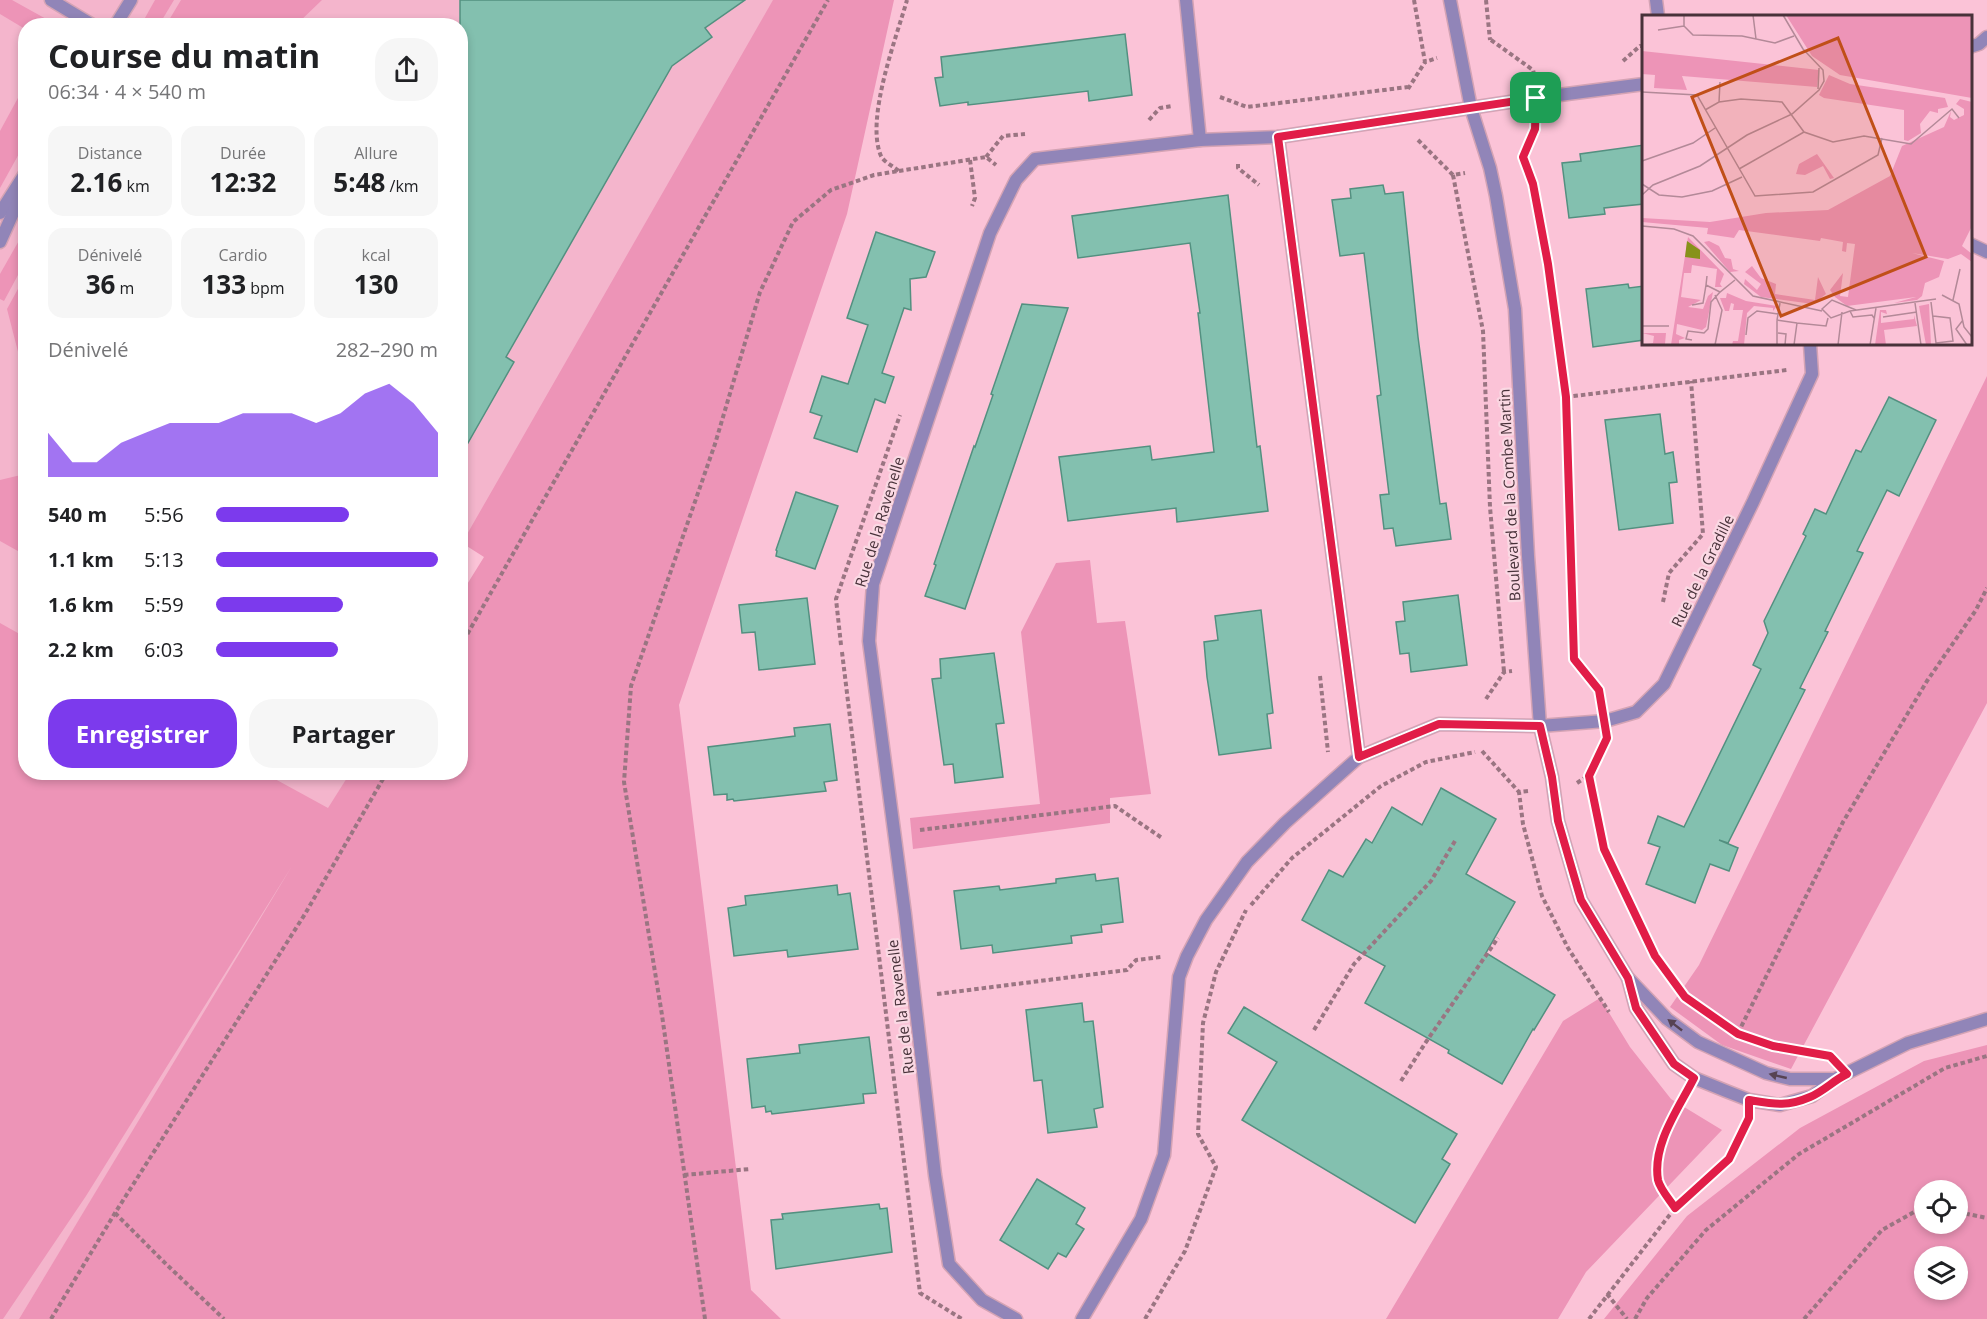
<!DOCTYPE html>
<html lang="fr">
<head>
<meta charset="utf-8">
<style>
  :root { --surface:#fff; --page:#f6f6f6; --text:#202124; --muted:#757577; --accent:#7c3aed }
  body { margin:0; font-family:"Open Sans",sans-serif; background:var(--page); color:var(--text); height:100vh; display:flex; flex-direction:column; font-size:22px; white-space:nowrap }
  * { box-sizing:border-box; margin:0 }
  p { font-size:20px; color:var(--muted) }
  .icon { flex:none; width:33px; height:33px; fill:none; stroke:currentColor; stroke-width:2; stroke-linecap:round; stroke-linejoin:round }
  .map { position:relative; flex:1; overflow:hidden }
  .drawer { position:absolute; left:18px; top:18px; width:450px; height:762px; display:flex; flex-direction:column; background:var(--surface); border-radius:24px; box-shadow:0 3px 9px #0003 }
  .drawer>* { flex:none }
  .tools { position:absolute; left:1914px; top:1180px; display:grid; gap:12px }
  .tools a { display:grid; place-items:center; width:54px; height:54px; border-radius:50%; background:var(--surface); box-shadow:0 3px 9px #0003; font-size:30px }
  .pin { position:absolute; display:grid; place-items:center; width:51px; height:51px; color:#fff; margin:-26px; border-radius:12px; box-shadow:0 3px 9px #0006 }
  .round { display:grid; place-items:center; flex:none; width:63px; height:63px; border-radius:24px; background:var(--page) }
  .headline { display:flex; align-items:center; justify-content:space-between; height:102px; padding:0 30px }
  h1 { font-size:33px; font-weight:700; line-height:45px }
  .stats { display:grid; grid-template-columns:repeat(3,1fr); gap:9px; height:102px; padding:6px 30px }
  .stats div { display:grid; align-content:center; border-radius:15px; background:var(--page); text-align:center }
  .stats b { font-size:26px; font-weight:700 }
  .stats small { font-size:16px; font-weight:400 }
  .stats p { font-size:16px }
  .chart { height:168px; padding:12px 30px }
  .chart p { display:flex; justify-content:space-between }
  .chart svg { width:100%; height:108px; margin-top:6px; fill:var(--accent); opacity:.7 }
  .cta { display:flex; gap:12px; margin-top:auto; padding:12px 30px }
  .cta a { flex:1; height:69px; border-radius:24px; background:var(--accent); color:#fff; font-size:24px; font-weight:700; line-height:69px; text-align:center }
  .cta a+a { background:var(--page); color:var(--text) }
  ul { padding:0 30px; list-style:none; font-size:20px }
  li { display:grid; grid-template-columns:96px 72px 1fr; align-items:center; height:45px }
  li i { height:15px; border-radius:8px; background:var(--accent) }
  .map>svg:first-child { display:block }
  .built { fill:#f4b5cc }
  .green { fill:#ed94b7; fill-rule:evenodd }
  .building { fill:#83c0af; stroke:#539080; stroke-width:1.5 }
  .lines { fill:none; stroke-linecap:round; stroke-linejoin:round }
  .lane-casing { stroke:#d4a3b4; stroke-width:15 }
  .street-casing { stroke:#d4a3b4; stroke-width:15 }
  .path { stroke:#9a7582; stroke-width:4; stroke-dasharray:4.5 3; stroke-linecap:butt }
  .lane { stroke:#9185b8; stroke-width:12 }
  .street { stroke:#9185b8; stroke-width:12 }
  .oneway { fill:#574353 }
  .route-casing { stroke:#fff; stroke-width:12 }
  .route { stroke:#e11d48; stroke-width:8 }
  .labels { text-anchor:middle; stroke-width:4.5; stroke-linejoin:round; paint-order:stroke }
  .street-label { font-size:15px; fill:#48323a; stroke:#fad8e3 }
  .inset-road { fill:none; stroke:#b38998; stroke-width:1.5 }
  .view { fill:#c04f18; fill-opacity:0.15; stroke:#c04f18; stroke-width:3 }
  .inset-edge { fill:none; stroke:#48323a; stroke-width:3 }
</style>
</head>
<body>
<div class="map">
<svg width="1987" height="1319" viewBox="0 0 1987 1319">
  <rect width="100%" height="100%" fill="#fbc3d7"/>
  <!-- built -->
  <path class="built" d="M0,0H816L461,547L460,26H26V772L350,773L19,1319H0Z"/>
  <!-- green -->
  <g class="green">
    <path d="M0,0H12L57,25L26,26L25,29L0,14Z"/>
    <path d="M155,0H174L159,25H141Z"/>
    <path d="M181,0H322L296,25L194,26L190,24L189,25H166Z"/>
    <path d="M773,0H894L847,214L679,705L751,1290L781,1319H19L292,866L86,1196L3,1319H0V623L25,637L26,772L264,773L328,808L350,773L460,772L461,594L484,557L462,543Z"/>
    <path d="M25,85V143L0,188V131Z"/>
    <path d="M25,230V262L4,301L0,299V274Z"/>
    <path d="M25,276V311L22,318L21,326L25,329V379L7,309Z"/>
    <path d="M1987,376V703L1791,1069L1722,1045L1670,1007L1699,965Z"/>
    <path d="M25,474H26L25,555L0,541V480Z"/>
    <path d="M1090,560L1097,623L1125,621L1151,794L1110,798V823L913,849L910,818L1040,804L1021,632L1056,563Z"/>
    <path d="M1600,998L1630,1047L1671,1099L1722,1130L1586,1272L1558,1319H1386L1563,1021Z"/>
    <path d="M1987,1045V1319H1604L1687,1216L1800,1128L1924,1061ZM1924,1191H1958V1224H1924ZM1924,1257H1958V1290H1924Z"/>
  </g>
  <!-- building -->
  <g class="building">
    <path d="M460,0H745L705,28L712,37L672,66L506,357L514,362L460,457Z"/>
    <path d="M1125,34L1132,95L1089,101L1088,91L968,105V102L940,106L935,78L943,77L941,57Z"/>
    <path d="M1644,145V204L1604,208L1605,214L1569,218L1562,163L1581,161L1580,154Z"/>
    <path d="M1383,185L1385,194L1403,192L1418,337L1440,504L1446,503L1451,539L1396,546L1393,528L1384,529L1380,495L1389,494L1377,396L1381,395L1364,253L1340,256L1332,200L1351,198L1350,189Z"/>
    <path d="M1228,195L1257,447L1260,446L1268,511L1177,522L1176,508L1068,521L1059,457L1150,446L1152,460L1214,452L1198,313H1200L1190,243L1078,258L1072,216Z"/>
    <path d="M876,232L935,252L926,277L910,279L911,310L904,308L882,373L894,377L885,403L875,399L857,452L814,438L822,416L810,412L822,376L848,384L868,325L847,318Z"/>
    <path d="M1628,284L1629,288L1644,286V340L1593,347L1586,289Z"/>
    <path d="M1022,304L1068,308L965,609L925,596L936,565L934,564L974,446L975,447L993,395L991,394Z"/>
    <path d="M1889,397L1936,420L1899,496L1887,490L1857,551L1863,553L1825,631L1828,632L1800,688L1805,690L1728,843L1719,840L1738,848L1729,871L1710,864L1695,903L1646,884L1660,847L1648,843L1658,816L1684,827L1761,669L1753,665L1768,633L1764,621L1806,536L1803,534L1815,509L1826,514L1856,450L1861,452Z"/>
    <path d="M1660,414L1665,454L1673,452L1677,482L1669,483L1673,523L1619,530L1605,420Z"/>
    <path d="M796,492L838,506L815,569L776,556L777,551L776,550Z"/>
    <path d="M1458,595L1467,665L1411,672L1409,653L1400,654L1396,622L1405,621L1403,602Z"/>
    <path d="M807,598L815,664L759,670L755,632L742,633L739,605Z"/>
    <path d="M1261,610L1273,713L1267,714L1271,748L1219,755L1207,677L1204,642L1218,640L1215,616Z"/>
    <path d="M994,653L1004,723L996,724L1003,777L955,783L953,764L944,765L932,679L941,678L940,659Z"/>
    <path d="M830,724L837,780L824,782L826,791L734,801L733,799L727,800V794L714,795L708,747L795,736L794,728Z"/>
    <path d="M1441,788L1496,819L1466,874L1515,902L1486,953L1555,995L1534,1030L1533,1029L1502,1084L1448,1053L1449,1050L1365,1003L1385,966L1302,920L1329,870L1343,877L1366,839L1372,843L1392,807L1422,825Z"/>
    <path d="M1095,874L1096,881L1118,878L1123,922L1101,925L1102,932L1071,936L1072,943L993,953L992,945L961,949L954,891L999,886L1000,890L1056,883V879Z"/>
    <path d="M837,885L838,895L850,893L858,949L788,957L787,950L734,956L728,908L746,905L745,896Z"/>
    <path d="M1082,1003L1084,1022L1093,1021L1103,1107L1094,1109L1097,1127L1048,1133L1042,1080L1034,1081L1026,1010Z"/>
    <path d="M1244,1007L1457,1134L1442,1159L1450,1164L1415,1223L1242,1120L1277,1062L1228,1033Z"/>
    <path d="M869,1037L876,1093L863,1094L864,1103L772,1114L771,1111L766,1112L765,1106L752,1108L747,1059L800,1053L799,1045Z"/>
    <path d="M1037,1179L1085,1208L1076,1224L1084,1229L1066,1257L1058,1253L1048,1269L1000,1240Z"/>
    <path d="M879,1204L880,1209L887,1208L892,1252L776,1269L771,1220L783,1219L782,1214Z"/>
  </g>
  <g class="lines">
    <defs>
      <path id="lane" d="M51,0L94,26"/>
      <g id="street">
        <path d="M1186,0L1200,140"/>
        <path d="M1450,0L1471,108L1490,168L1496,196L1515,309L1528,556L1540,726L1552,777L1558,821L1581,900L1628,978L1667,1019L1698,1042L1766,1073L1790,1079H1835"/>
        <path d="M1656,0L1658,16"/>
        <path d="M115,26L131,0"/>
        <path d="M1970,47L1979,44L1987,37"/>
        <path d="M1278,137L1359,757"/>
        <path d="M0,213L26,172"/>
        <path d="M0,242L26,184"/>
        <path d="M1970,244L1987,252"/>
        <path d="M1628,978L1636,1008L1674,1064L1694,1078L1726,1091L1749,1100L1780,1105L1812,1096L1835,1079L1908,1043L1987,1019"/>
        <path d="M1016,1319L982,1300L949,1264L935,1175L905,914L869,641L873,584L990,233L1016,180L1035,159L1200,140L1278,137L1536,98L1644,84"/>
        <path d="M1082,1319L1141,1219L1164,1155L1179,977L1187,956L1206,920L1247,862L1285,823L1359,757L1439,724L1540,726L1605,721L1636,712L1664,684L1753,502L1812,374L1810,344"/>
      </g>
    </defs>
    <!-- lane casing -->
    <use href="#lane" class="lane-casing"/>
    <!-- street casing -->
    <use href="#street" class="street-casing"/>
    <!-- path -->
    <g class="path">
      <path d="M1414,0L1425,62L1437,58"/>
      <path d="M1486,0L1490,40"/>
      <path d="M1491,40L1533,70L1534,74"/>
      <path d="M1623,61L1640,46H1644"/>
      <path d="M1408,89L1425,62"/>
      <path d="M1220,97L1247,107L1408,87"/>
      <path d="M1149,120L1160,108L1172,106"/>
      <path d="M1535,124V129L1523,157L1533,184L1548,264L1566,397L1574,659L1599,689L1601,697"/>
      <path d="M1418,140L1453,175L1465,173"/>
      <path d="M986,157L1003,136L1025,134"/>
      <path d="M970,160L975,198L972,206"/>
      <path d="M1238,164V168L1259,185"/>
      <path d="M899,171L986,157L996,165"/>
      <path d="M1453,175L1483,331L1490,507L1504,672"/>
      <path d="M1566,397L1787,370"/>
      <path d="M1663,602L1669,573L1703,534L1691,381"/>
      <path d="M841,645L836,599L900,415"/>
      <path d="M460,647L828,0"/>
      <path d="M842,652L920,1293L962,1319"/>
      <path d="M1320,676L1328,752"/>
      <path d="M1486,699L1504,672L1512,671"/>
      <path d="M1604,745L1589,775L1604,849L1655,956L1685,997L1721,1022"/>
      <path d="M1482,751L1519,792"/>
      <path d="M1577,783L1589,775"/>
      <path d="M1528,791L1519,792L1523,824L1542,896L1568,948L1609,1012"/>
      <path d="M920,830L1115,806L1162,838"/>
      <path d="M1251,905L1292,858L1381,786L1426,762L1475,752"/>
      <path d="M937,994L1127,970L1136,960L1161,957"/>
      <path d="M1314,1030L1354,964L1431,881L1455,841"/>
      <path d="M1738,1033L1843,822L1927,681L1976,610L1987,588"/>
      <path d="M1771,1045L1805,1051"/>
      <path d="M1401,1081L1426,1042L1498,938"/>
      <path d="M684,1175L750,1169"/>
      <path d="M1675,1208L1729,1159L1747,1123"/>
      <path d="M1958,1212L1987,1218"/>
      <path d="M115,1213L166,1264L224,1319"/>
      <path d="M1607,1294L1627,1319"/>
      <path d="M51,1319L115,1213L305,914L387,772"/>
      <path d="M705,1319L662,1015L624,782L631,686L715,444L760,292L793,222L831,190L874,175L899,171C893,166 884,162 881,156C865,119 896,39 907,0"/>
      <path d="M1145,1319L1185,1251L1216,1167L1198,1134L1203,1023L1216,972L1246,910"/>
      <path d="M1589,1319L1675,1208C1670,1200 1663,1192 1660,1184C1648,1159 1672,1120 1683,1099"/>
      <path d="M1635,1319L1647,1298L1706,1230L1799,1154L1945,1068L1987,1056"/>
      <path d="M1804,1319L1882,1230L1916,1211H1924"/>
    </g>
    <!-- lane -->
    <use href="#lane" class="lane"/>
    <!-- street -->
    <use href="#street" class="street"/>
  </g>
  <!-- one-way arrows -->
  <defs><path id="oneway-solid" d="M-6-.8H1V-3.2L6.5 0L1 3.2V.8H-6Z" transform="scale(1.5)"/></defs>
  <g class="oneway">
    <use href="#oneway-solid" transform="translate(1675 1025) rotate(-142)"/>
    <use href="#oneway-solid" transform="translate(1778 1076) rotate(-167)"/>
  </g>
  <g class="lines">
    <defs>
      <path id="route" d="M1536,98L1535,129L1523,157L1533,184L1548,264L1566,397L1574,659L1599,690L1607,738L1589,776L1604,849L1655,956L1685,997L1738,1034L1773,1046L1830,1056L1847,1074C1834,1080 1824,1091 1810,1097C1787,1107 1774,1104 1749,1100V1118L1729,1159L1675,1208C1670,1200 1660,1189 1658,1180C1652,1144 1679,1108 1694,1078L1674,1064L1636,1008L1628,978L1581,900L1558,821L1552,777L1540,726L1439,724L1359,757L1278,137Z"/>
    </defs>
    <!-- route casing -->
    <use href="#route" class="route-casing"/>
    <!-- route -->
    <use href="#route" class="route"/>
  </g>
  <g class="labels">
    <!-- street labels -->
    <g class="street-label">
      <text transform="translate(1510 495) rotate(-93)" y="5">Boulevard de la Combe Martin</text>
      <text transform="translate(880 522) rotate(-73)" y="5">Rue de la Ravenelle</text>
      <text transform="translate(1703 571) rotate(-64)" y="5">Rue de la Gradille</text>
      <text transform="translate(901 1007) rotate(-97)" y="5">Rue de la Ravenelle</text>
    </g>
  </g>
  <!-- overview -->
  <g transform="translate(1642 15)">
    <rect width="330" height="330" fill="#fbc3d7"/>
    <path d="M144,0H330V83L198,60L170,41ZM0,36L177,55L175,72L40,61L45,75L12,73L13,60L0,59ZM187,60L208,69L303,83L306,92L296,94V98L288,96L278,109L279,118L266,126L262,125V95L182,83L177,80ZM318,84L330,87V211L320,231L330,239V247L319,239L306,244L270,238L302,246L297,262L283,268L280,281L275,285L252,288L274,282L205,291L193,282L188,275L201,258L198,281L206,282L213,229L205,228L204,237L200,236L201,227L179,223L178,226L97,215L92,223L65,219L66,213L0,207V203L68,207L124,198L186,195L248,161L260,131L302,112L309,96L308,102L312,105L322,100V94L314,89ZM175,139L192,163L188,164L181,151L163,160L154,159L157,149ZM46,222L82,259L78,269L80,272H73L75,254L50,250L49,258H42L39,282L59,285L46,292L61,294L66,281L71,277L64,312L60,315L35,309L34,319L43,323L37,325V330H29ZM67,226L77,231L83,243L89,244L91,254L97,256L88,257L62,227ZM110,251L119,263L134,269L133,279L173,285L176,262L184,279L171,289L119,282L102,269L103,264L115,275L119,269L103,257ZM85,278L104,286L135,291L131,296V293L112,291L105,298L102,330H90L91,326H96L101,295H91L92,289L89,288L87,296H83L78,283H84ZM287,289L289,330H284L277,291ZM238,295H244L245,299L239,297V308L272,304V300L275,311L242,315L244,330H233ZM0,318H24L23,329L0,330L11,328L12,321Z" fill="#ed94b7"/>
    <path d="M45,226L58,235V244L43,242Z" fill="#87921a"/>
    <path class="inset-road" d="M42,0V11L51,20L100,21L133,28L152,21M111,0L114,24M16,15L42,11M176,74L177,53M0,77L55,80L113,181L171,177L236,140L240,123M77,87L78,67M63,95L77,87L99,84L140,87L162,117L191,127L222,121L269,129L310,94L317,103M0,146L51,128L73,113M97,154L162,117M0,169L17,180L40,182L70,176L100,162M0,180L11,170L58,151L105,120L150,99L177,75L182,66L181,55L161,34L141,0M0,211L32,214L51,221L111,281L180,296M65,261L64,270L78,277L93,265M300,280L317,289L322,312L330,322M311,285L318,254M289,287L294,328L311,326L308,303L291,301M138,288L135,305L155,308M273,288L279,330M50,290L61,288L64,270M214,295L190,285L180,294L189,303L208,296L294,284M208,296L211,302L230,300L232,303M241,302L275,297M321,305L314,314L325,330M0,311H27M136,318L144,319L143,330M104,320L106,303L115,296L136,299M50,325L44,324L46,316L62,318L66,314L69,287L78,277M73,330L80,295L73,280M135,330V305M152,330L155,308L184,311L186,303M196,330L200,297M228,330L234,293"/>
    <path class="view" d="M196,23L284,242L139,301L50,82Z"/>
    <rect width="330" height="330" class="inset-edge"/>
  </g>
</svg>
<div class="tools">
<a><svg class="icon" aria-label="locate" viewBox="0 0 24 24"><circle cx="12" cy="12" r="6"/><path d="M12 2v4M12 18v4M2 12h4M18 12h4"/></svg></a>
<a><svg class="icon" aria-label="layers" viewBox="0 0 24 24"><path d="M12 4l9 5-9 5-9-5zM3 14l9 5 9-5"/></svg></a>
</div>
<div class="pin" style="left:1536px;top:98px;background:#1e9e55"><svg class="icon" aria-label="arrive" viewBox="0 0 24 24"><path d="M6 21V4h12l-3 4 3 4H6"/></svg></div>
<section class="drawer">
<div class="headline"><div><h1>Course du matin</h1><p>06:34 · 4 × 540 m</p></div><a class="round"><svg class="icon" aria-label="share" viewBox="0 0 24 24"><path d="M12 15V3M7 8l5-5 5 5M5 13v7h14v-7"/></svg></a></div>
<div class="stats">
<div><p>Distance</p><b>2.16<small> km</small></b></div>
<div><p>Durée</p><b>12:32</b></div>
<div><p>Allure</p><b>5:48<small> /km</small></b></div>
</div>
<div class="stats">
<div><p>Dénivelé</p><b>36<small> m</small></b></div>
<div><p>Cardio</p><b>133<small> bpm</small></b></div>
<div><p>kcal</p><b>130</b></div>
</div>
<div class="chart"><p><span>Dénivelé</span>282–290 m</p>
<svg viewBox="0 0 160 44" preserveAspectRatio="none"><path d="M0 44V26L10 38L20 38L30 30L40 26L50 22L60 22L70 22L80 18L90 18L100 18L110 22L120 18L130 10L140 6L150 14L160 26V44z"/></svg>
</div>
<ul>
<li><b>540 m</b>5:56<i style="width:60%"></i></li>
<li><b>1.1 km</b>5:13<i style="width:100%"></i></li>
<li><b>1.6 km</b>5:59<i style="width:57%"></i></li>
<li><b>2.2 km</b>6:03<i style="width:55%"></i></li>
</ul>
<div class="cta"><a>Enregistrer</a><a>Partager</a></div>
</section>
</div>
</body>
</html>
